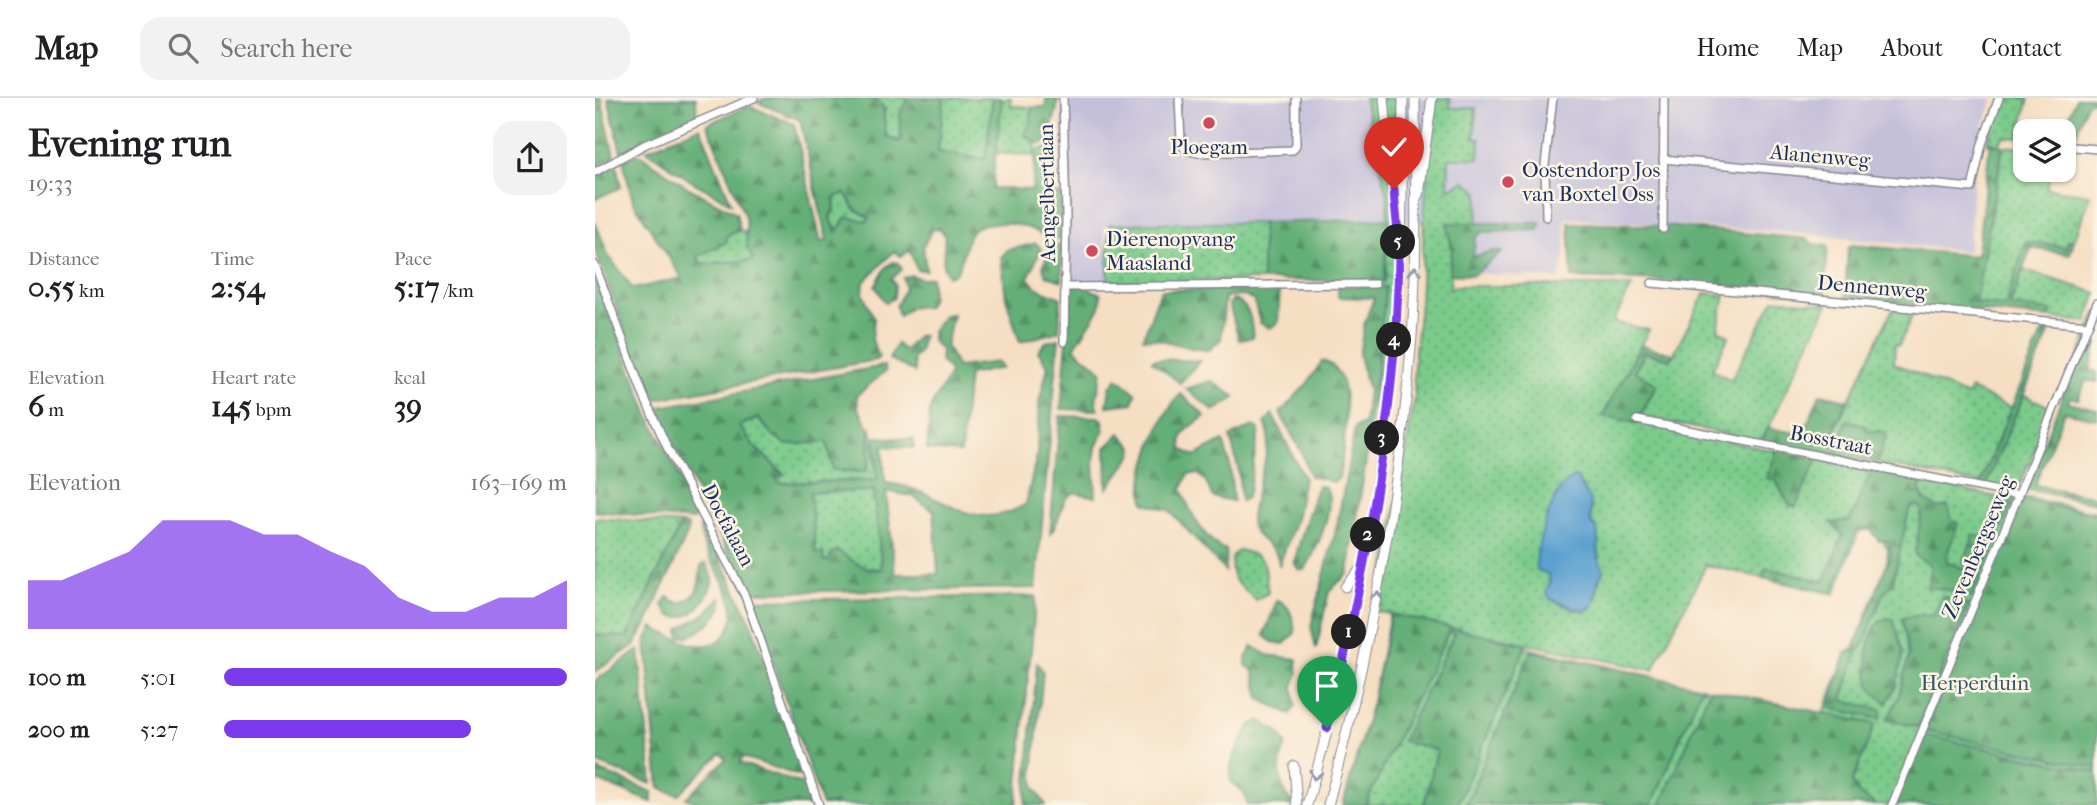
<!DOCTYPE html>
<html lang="en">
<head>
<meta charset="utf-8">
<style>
  :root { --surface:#fff; --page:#f2f2f2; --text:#202124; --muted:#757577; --line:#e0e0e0; --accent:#7c3aed }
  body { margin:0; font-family:"IM FELL French Canon",serif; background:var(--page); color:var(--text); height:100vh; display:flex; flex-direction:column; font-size:26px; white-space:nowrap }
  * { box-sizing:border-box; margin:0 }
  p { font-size:23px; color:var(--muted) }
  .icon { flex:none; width:38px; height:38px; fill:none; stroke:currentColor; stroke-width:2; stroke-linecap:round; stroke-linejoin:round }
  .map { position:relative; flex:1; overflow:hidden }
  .sheet { display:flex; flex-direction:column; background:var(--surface); width:595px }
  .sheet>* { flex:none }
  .fabs { position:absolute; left:1418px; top:21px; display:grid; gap:14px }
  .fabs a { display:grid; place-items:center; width:63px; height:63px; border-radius:14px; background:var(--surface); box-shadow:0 2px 5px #0004; font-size:35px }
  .pin { position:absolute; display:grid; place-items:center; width:60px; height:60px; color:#fff; margin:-72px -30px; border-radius:50% 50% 50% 0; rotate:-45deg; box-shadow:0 0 7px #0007 }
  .pin .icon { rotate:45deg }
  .km { position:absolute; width:35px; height:35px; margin:-18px; border-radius:50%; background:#222; color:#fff; font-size:19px; line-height:35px; text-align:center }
  .round { display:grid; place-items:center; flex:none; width:74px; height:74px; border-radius:21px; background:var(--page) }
  .headline { display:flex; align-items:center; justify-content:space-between; height:119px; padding:0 28px }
  h1 { font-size:38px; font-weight:700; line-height:52px }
  .stats { display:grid; grid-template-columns:repeat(3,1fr); gap:10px; height:119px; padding:7px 28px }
  .stats div { display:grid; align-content:center }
  .stats b { font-size:30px; font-weight:700 }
  .stats small { font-size:19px; font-weight:400 }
  .stats p { font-size:19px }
  .chart { height:196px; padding:14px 28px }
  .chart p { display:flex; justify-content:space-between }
  .chart svg { width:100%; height:126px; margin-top:7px; fill:var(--accent); opacity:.7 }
  ul { padding:0 28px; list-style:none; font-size:23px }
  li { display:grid; grid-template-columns:112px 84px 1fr; align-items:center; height:52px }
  li i { height:18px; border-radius:9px; background:var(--accent) }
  header { display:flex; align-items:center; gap:42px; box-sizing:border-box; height:98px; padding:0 35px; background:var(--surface); border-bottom:2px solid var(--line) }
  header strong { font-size:33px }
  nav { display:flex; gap:38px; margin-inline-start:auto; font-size:24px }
  .search { width:490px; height:63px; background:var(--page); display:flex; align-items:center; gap:18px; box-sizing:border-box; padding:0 24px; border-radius:21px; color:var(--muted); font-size:26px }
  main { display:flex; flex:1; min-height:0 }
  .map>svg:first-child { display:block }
  .industrial { fill:#c5c0da }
  .grass { fill:url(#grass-dots); stroke:#4b7d74; stroke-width:2; fill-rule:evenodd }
  .forest { fill:url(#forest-firs); stroke:#406f6a; stroke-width:2; fill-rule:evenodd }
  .water { fill:#5ba0d0; stroke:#3b6897; stroke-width:2 }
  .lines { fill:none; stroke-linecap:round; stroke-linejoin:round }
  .minor-casing { stroke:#888690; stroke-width:10 }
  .major-casing { stroke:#888690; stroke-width:11 }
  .minor { stroke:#fff; stroke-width:7 }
  .major { stroke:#fff; stroke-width:9 }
  .oneway { stroke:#8d97ae }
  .route-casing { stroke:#fff; stroke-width:14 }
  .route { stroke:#7c3aed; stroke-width:9 }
  .poi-dot { fill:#d1495b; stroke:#fcf5e5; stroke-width:2.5 }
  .labels { text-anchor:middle; stroke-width:5; stroke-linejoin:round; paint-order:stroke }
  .poi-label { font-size:21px; fill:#1b2f5e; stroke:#fcf5e5; text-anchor:start }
  .street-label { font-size:21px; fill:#1b2f5e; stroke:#fcf5e5 }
  .park-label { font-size:21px; fill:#335669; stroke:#fcf5e5 }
</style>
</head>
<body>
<header>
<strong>Map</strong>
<div class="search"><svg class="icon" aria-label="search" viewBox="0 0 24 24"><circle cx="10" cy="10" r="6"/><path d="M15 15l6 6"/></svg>Search here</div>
<nav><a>Home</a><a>Map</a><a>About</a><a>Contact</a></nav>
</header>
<main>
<section class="sheet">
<div class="headline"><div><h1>Evening run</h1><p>19:33</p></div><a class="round"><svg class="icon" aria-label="share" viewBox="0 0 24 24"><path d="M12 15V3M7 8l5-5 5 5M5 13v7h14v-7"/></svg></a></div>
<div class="stats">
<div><p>Distance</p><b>0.55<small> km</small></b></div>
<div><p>Time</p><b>2:54</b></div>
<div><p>Pace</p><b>5:17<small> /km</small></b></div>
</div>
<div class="stats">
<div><p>Elevation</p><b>6<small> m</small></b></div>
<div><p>Heart rate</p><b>145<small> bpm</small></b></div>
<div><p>kcal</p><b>39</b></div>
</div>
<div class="chart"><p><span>Elevation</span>163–169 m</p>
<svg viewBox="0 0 160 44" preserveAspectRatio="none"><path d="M0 44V27L10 27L20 22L30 17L40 6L50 6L60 6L70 11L80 11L90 17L100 22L110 33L120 38L130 38L140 33L150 33L160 27V44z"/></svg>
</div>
<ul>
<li><b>100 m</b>5:01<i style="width:100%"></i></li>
<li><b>200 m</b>5:27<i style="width:72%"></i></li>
</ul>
</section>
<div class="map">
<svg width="1502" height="707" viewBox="0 0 1502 707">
  <defs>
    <pattern id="grass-dots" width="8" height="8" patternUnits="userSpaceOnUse" patternTransform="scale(1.75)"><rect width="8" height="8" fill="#7bcb8b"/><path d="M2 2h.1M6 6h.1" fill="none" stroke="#64a575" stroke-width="1.8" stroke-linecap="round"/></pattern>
    <pattern id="forest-firs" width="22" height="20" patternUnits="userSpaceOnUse" patternTransform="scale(1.75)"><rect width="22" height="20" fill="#64af77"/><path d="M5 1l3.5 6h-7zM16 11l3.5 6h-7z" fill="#528f65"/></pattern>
  </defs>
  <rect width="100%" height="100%" fill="#fcf5e5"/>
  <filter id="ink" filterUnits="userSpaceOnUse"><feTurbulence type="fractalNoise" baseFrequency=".0143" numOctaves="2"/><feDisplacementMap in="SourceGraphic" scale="14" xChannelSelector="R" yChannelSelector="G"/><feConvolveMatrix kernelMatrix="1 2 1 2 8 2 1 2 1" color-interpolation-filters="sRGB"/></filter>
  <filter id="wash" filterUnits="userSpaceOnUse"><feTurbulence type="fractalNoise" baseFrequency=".00686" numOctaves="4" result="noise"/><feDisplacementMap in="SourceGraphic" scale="28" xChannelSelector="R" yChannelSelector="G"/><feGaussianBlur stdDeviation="1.57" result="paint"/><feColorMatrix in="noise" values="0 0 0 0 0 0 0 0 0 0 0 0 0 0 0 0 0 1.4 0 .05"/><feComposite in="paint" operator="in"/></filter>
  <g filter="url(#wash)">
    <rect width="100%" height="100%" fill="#f5dec2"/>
    <!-- industrial -->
    <path class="industrial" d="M466,0H1398L1380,53L1374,153L1178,133L970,120V158L964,181L848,173L854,125L508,128L515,186H470Z"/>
    <!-- grass -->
    <g class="grass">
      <path d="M276,0H314L305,16L306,43L293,40L288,25L290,11Z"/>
      <path d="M349,0H398L391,61L342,55Z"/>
      <path d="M407,0H416V8L437,9L436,26L429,36L441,45L440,58L401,55Z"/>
      <path d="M769,0H801V140L797,213L793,249L788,257L778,307L785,249L782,183L791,179L793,100Z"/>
      <path d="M840,0H855V10H881L879,40L885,41L884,60H854L853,91L871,83L884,95L882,126H852L857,151L855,191L860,188H1037L1018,224L1054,232L1008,317L1425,404L1427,399L1502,414V707H749L772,629L795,516L783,514L820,299C816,266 823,235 825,203C829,135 830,68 840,0ZM981,379L995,402L996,425L1002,431L1004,463L1007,467L1001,501L995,511L979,512L955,501L953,476L941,466L960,400ZM1281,431L1293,451L1292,464L1263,548L1252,554L1228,617L807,522L801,518L1058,572L1111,467L1240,496L1264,433Z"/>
      <path d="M1410,0H1434L1424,40L1408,39L1404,48L1391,45Z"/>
      <path d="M1408,48L1430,50V72H1458L1451,90L1495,97L1479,143L1473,142L1471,149L1431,144L1410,208L1380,205Z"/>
      <path d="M250,95L260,111L275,120L272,123L250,120L242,134L235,119L240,108L239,100Z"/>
      <path d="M559,125H667V182L513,184L514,127Z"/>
      <path d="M145,132L154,136L152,147L159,162L105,166L103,157L132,143L131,138Z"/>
      <path d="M1428,172L1502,195L1491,224L1454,220L1456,215L1415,209Z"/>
      <path d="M1110,195L1130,197L1123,232L1134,238L1117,272L1136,282L1179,201L1233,206L1167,343L1045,319L1062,287L1040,274L1050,254L1076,261Z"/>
      <path d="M1297,212L1319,214L1304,247L1300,246L1299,265L1372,298L1376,291L1416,310L1385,386L1282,365L1291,335L1271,332L1272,329L1252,322L1276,345L1273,354L1233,346Z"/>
      <path d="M1429,297L1457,310L1422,394L1391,387Z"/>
      <path d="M163,320L172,331L232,344L238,372L271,373C278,358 272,343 276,329L283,382L184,385L181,380L189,376L159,348L144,328Z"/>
      <path d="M279,393L287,471L268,469L243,453L234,463L218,464L215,394Z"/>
      <path d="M0,420L86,426L32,540L0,537Z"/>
      <path d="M644,452C677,460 668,467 673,495L660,502C645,483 634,489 637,458Z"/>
    </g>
    <!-- forest -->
    <g class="forest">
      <path d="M0,0H6L19,58L0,70Z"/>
      <path d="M13,0H101L102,20L26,54Z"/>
      <path d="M171,0H276L288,8L291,38L303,44L307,41L305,16L314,0H349L343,54L390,61L398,0H407L397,90L437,92L441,52L454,50L452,93L466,97L467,142C448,141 447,134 431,129C420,125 385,122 377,133C369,143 368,163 361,175L353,178L348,167L350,137L344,130L337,132L328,148L331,172H322L315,153L306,158L299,153L269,184L268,196L279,220L277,242L284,259L281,262L56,302L0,152V123L13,157L38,191L87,180L38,103L28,63L43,55L92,89L141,115L145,132L131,138L132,144L103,158L106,166L158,162L152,147L151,121L112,26L154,8L199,26L226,144L232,142L205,22L162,4ZM250,95L260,111L275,120L272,123L252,119L241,134L235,119L240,111L239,100Z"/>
      <path d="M451,0H463C463,16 455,27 455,43L445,46L429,36L436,26L437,9H451Z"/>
      <path d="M1481,0H1502V2L1492,4L1478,45L1468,44V33Z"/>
      <path d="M105,29L136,105L96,83L51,52Z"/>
      <path d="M1395,44L1408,48L1380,205L1410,208L1431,144L1471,149L1473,142L1479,143L1475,156L1436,150L1415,208L1456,213L1454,220L1250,200L1253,151L1257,147L1382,158Z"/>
      <path d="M21,66L26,89L0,101V79Z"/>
      <path d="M793,121L789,183L667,182V125Z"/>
      <path d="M852,125H946L944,132L887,134L880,140L878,159L897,153L907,154L878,177L854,176L857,151Z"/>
      <path d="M974,125L1071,128L1212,141L1218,146L1233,148L1229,198L1076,183L977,180Z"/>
      <path d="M441,145L446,151L433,180L442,190L466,200L464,233L425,244L411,200L406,159L413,152Z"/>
      <path d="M467,147V183L451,177L448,169L455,148Z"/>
      <path d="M298,164L303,165L307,171L296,181L300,186L299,200L291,205L280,188L291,169Z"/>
      <path d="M0,176L54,318L99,407L102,418L98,422L0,413Z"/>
      <path d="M316,177L326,181L336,179L337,199L331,209H315L304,218L301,208L310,190L308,180Z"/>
      <path d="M477,187L489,188L506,196L505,210L479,250L507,273L501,302L504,312L466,311Z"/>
      <path d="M743,188L791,189L771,362L753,476L734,493L721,551L716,528L742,427L760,330L769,326L773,293L764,257L770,223L779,200L743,199Z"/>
      <path d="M685,190L683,225L675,230L665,225L659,203L650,198L630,199L626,241L614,252C591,253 572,239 548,240L566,192Z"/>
      <path d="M638,202C656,206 656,223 658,239L644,242L634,206Z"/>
      <path d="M1502,213V239L1497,242L1502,245L1495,272L1502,274V285L1491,282L1483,301L1475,299L1473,304L1502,311V321L1469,314L1440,387L1502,399V405L1430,391Z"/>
      <path d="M358,216L351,248L362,269L403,264L407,270L373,277L366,355L332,352L335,310L354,278V272L345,263L346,251L337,243V234L349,217Z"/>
      <path d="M1450,228H1457L1391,387L1385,386Z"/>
      <path d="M328,237L324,254L318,261L320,274L294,261L302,246L309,253L323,238Z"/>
      <path d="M464,241L441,490L153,494L60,310L289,268L291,273L262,297L263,310L275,331C272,347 278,359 270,374L239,372L232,344L192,347L179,338L163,320L144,328L159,348L189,377L181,380L184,385L282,382L280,339L319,341V350L288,348L290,385C344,388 374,441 431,406L442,357L444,305L453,268L443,253L451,244ZM278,393L287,471C271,475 256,461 243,453L237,455L234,463H229L228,455H221L215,394ZM291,393L317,398L339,413L343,476H300Z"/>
      <path d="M1046,247L1078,256L1075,261L1050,254L1040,273L1062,287L1041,325L1008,318Z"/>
      <path d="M559,261L605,263L585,285L557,263Z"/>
      <path d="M727,263C764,270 748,355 744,380L739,384L715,378L706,353L685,315L712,286Z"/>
      <path d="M522,280L541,295L538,305L512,308L515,289Z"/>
      <path d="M616,283L641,299L619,313L591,291Z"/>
      <path d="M586,296L610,318C598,328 581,334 588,352L600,358L628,343L635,367L638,403L618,399L610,382L603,376H593L587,391C593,411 610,445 631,452L630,473L574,412L550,405C540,379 567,313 586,296Z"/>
      <path d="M1225,296L1252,302L1233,346L1273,353L1275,345L1247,335L1252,322L1272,329V332L1292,335L1282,365L1167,343L1173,330L1208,336Z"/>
      <path d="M677,316L709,380L701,421L684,468C685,445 654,443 656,420C657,396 682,344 670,325Z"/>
      <path d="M465,318L504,319L508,322L509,333L501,349L499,365L501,398C493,399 486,394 479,395C465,398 467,423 455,436Z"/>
      <path d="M658,328L664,331L654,392L651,400L646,403L643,369L635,339Z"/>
      <path d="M525,335L539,350L538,356L512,391L511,350Z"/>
      <path d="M1182,352L1223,360L1201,409L1194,407L1181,383L1172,380Z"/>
      <path d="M1277,371L1327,380L1324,392L1329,401L1343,410L1353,408L1357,421L1363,426L1351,459L1352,464L1386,478L1377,500L1347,490H1332L1336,468L1320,457L1327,412L1323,407L1317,408L1314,412L1298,484L1288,496L1267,550L1263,552L1247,602L1287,612L1285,621L1234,610L1252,554L1258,553L1296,456L1293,443H1284L1274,430L1261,432L1238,495L1167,480L1171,470L1229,483L1248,437L1236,425L1255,422Z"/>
      <path d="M723,388L730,389C743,405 720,457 709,472L703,471L699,464C703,451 719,394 723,388Z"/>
      <path d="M1412,398L1420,399L1388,473L1368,465L1379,436L1394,442Z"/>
      <path d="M1426,402L1502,416V670L1330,633Z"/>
      <path d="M86,426L93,427V434L48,534L38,548L0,574V537L32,539Z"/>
      <path d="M110,427L155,523L210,680L148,659L145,665L212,688L219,707H108L91,700L131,661L126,655L83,697L64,690L51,543L58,529C85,544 126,565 138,520C140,487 107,462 105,429Z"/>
      <path d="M111,465L118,481C114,500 96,527 74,517L68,507L72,499L84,505C105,500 104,486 106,468Z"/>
      <path d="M441,498L421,707H227L156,502Z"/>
      <path d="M1347,498L1374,507L1323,629L1292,622L1304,598L1314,557L1307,520L1339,515Z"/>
      <path d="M126,499L127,509C119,523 100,541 84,539V531L110,516Z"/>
      <path d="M682,502C696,506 699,522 700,535L689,546L677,544L669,537Z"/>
      <path d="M796,516L931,547L862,707H829L842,652L807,643L859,536L854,533L770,707H748L777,604Z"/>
      <path d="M1291,520L1298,521L1308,555L1301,588L1292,605L1277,592C1270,574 1270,529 1291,520Z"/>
      <path d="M658,548L672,557L702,561L703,575L698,589L701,608L695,616L665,601L659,573L651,567V560Z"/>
      <path d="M44,552L57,686L0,664V583Z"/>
      <path d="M936,553L1107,589L1057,707H871Z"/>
      <path d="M442,565L448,573L438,678L439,690L451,707H430Z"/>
      <path d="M1115,591L1280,626L1257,684L1264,696L1281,707H1066Z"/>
      <path d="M665,622L682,633L691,646C682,669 682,689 699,707H652L649,694L636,685C632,662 645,647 656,627Z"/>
      <path d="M1328,637L1502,674V707H1299Z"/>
      <path d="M0,671L57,694V704L0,682Z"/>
    </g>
    <!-- water -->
    <path class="water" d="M978,379H981L995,402L996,425L1002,431L1004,463L1009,472L1003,482L999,507L989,513L955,501L951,494L955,484L953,476L942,472L941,466C943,442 957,391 978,379Z"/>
  </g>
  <g filter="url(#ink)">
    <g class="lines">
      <defs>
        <g id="minor">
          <path d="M468,0L471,118L469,244"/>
          <path d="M584,0L586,44L590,52L603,55L698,52L701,47V0"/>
          <path d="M1468,48L1502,51"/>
          <path d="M1068,61L1377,90L1387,46L1404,0"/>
          <path d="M0,74L49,47L159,0"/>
          <path d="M951,119L950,67L958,0"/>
          <path d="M1068,131L1069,0"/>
          <path d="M0,167L48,296L72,349L150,498L224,707"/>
          <path d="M1057,185L1493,227"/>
          <path d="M470,189L780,186"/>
          <path d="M1042,322L1424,397"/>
          <path d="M1297,707L1502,205"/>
        </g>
        <g id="major">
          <path d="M789,0L801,131"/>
          <path d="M824,97L837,0"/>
          <path d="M750,489L765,472"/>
          <path d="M699,668L702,707"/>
          <path d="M712,707C755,558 783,404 799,249C808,166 807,83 808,0"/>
          <path d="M733,707C774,553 805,398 817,238C823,159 820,79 820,0"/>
        </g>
      </defs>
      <!-- minor casing -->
      <use href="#minor" class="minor-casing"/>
      <!-- major casing -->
      <use href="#major" class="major-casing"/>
      <!-- minor -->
      <use href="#minor" class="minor"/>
      <!-- major -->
      <use href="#major" class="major"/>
    </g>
    <!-- one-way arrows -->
    <defs><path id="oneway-chevron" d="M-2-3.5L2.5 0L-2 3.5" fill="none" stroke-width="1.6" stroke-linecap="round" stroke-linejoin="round" transform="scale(1.75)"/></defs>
    <g class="oneway">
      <use href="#oneway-chevron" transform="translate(820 173) rotate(-89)"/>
      <use href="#oneway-chevron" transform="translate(782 498) rotate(-79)"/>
      <use href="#oneway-chevron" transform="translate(720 677) rotate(104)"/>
    </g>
  </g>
  <g class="lines" filter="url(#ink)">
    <defs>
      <path id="route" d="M732,630C770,479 801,316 804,160C805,138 800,114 799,91"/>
    </defs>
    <!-- route casing -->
    <use href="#route" class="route-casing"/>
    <!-- route -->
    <use href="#route" class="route"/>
  </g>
  <!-- markers -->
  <g class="poi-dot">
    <circle cx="614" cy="25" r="7"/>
    <circle cx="913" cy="84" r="7"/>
    <circle cx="497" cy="153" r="7"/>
  </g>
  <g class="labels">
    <!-- poi labels -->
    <g class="poi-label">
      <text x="614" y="56" text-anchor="middle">Ploegam</text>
      <text x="927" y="79">Oostendorp Jos<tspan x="927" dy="24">van Boxtel Oss</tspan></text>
      <text x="511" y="148">Dierenopvang<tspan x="511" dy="24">Maasland</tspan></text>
    </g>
    <!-- street labels -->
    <g class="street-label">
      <text transform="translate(1225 58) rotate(5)" y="7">Alanenweg</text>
      <text transform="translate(452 95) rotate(-91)" y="7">Aengelbertlaan</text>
      <text transform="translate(1277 189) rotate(5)" y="7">Dennenweg</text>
      <text transform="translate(1236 342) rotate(11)" y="7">Bosstraat</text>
      <text transform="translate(133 427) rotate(62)" y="7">Docfalaan</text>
      <text transform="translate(1383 449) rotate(-67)" y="7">Zevenbergseweg</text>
    </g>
    <!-- park labels -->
    <g class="park-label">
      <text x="1380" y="592">Herperduin</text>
    </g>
  </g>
</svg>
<div class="fabs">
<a><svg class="icon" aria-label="layers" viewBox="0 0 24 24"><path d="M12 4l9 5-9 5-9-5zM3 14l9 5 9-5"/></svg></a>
</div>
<div class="pin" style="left:732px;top:630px;background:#1e9e55"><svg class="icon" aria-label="arrive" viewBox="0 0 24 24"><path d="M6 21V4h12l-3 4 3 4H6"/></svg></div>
<div class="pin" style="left:799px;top:91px;background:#d93025"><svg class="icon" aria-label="check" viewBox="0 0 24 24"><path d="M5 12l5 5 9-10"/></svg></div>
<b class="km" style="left:754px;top:534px">1</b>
<b class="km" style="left:773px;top:437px">2</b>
<b class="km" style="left:787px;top:340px">3</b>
<b class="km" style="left:799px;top:242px">4</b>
<b class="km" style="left:803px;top:144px">5</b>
</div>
</main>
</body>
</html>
